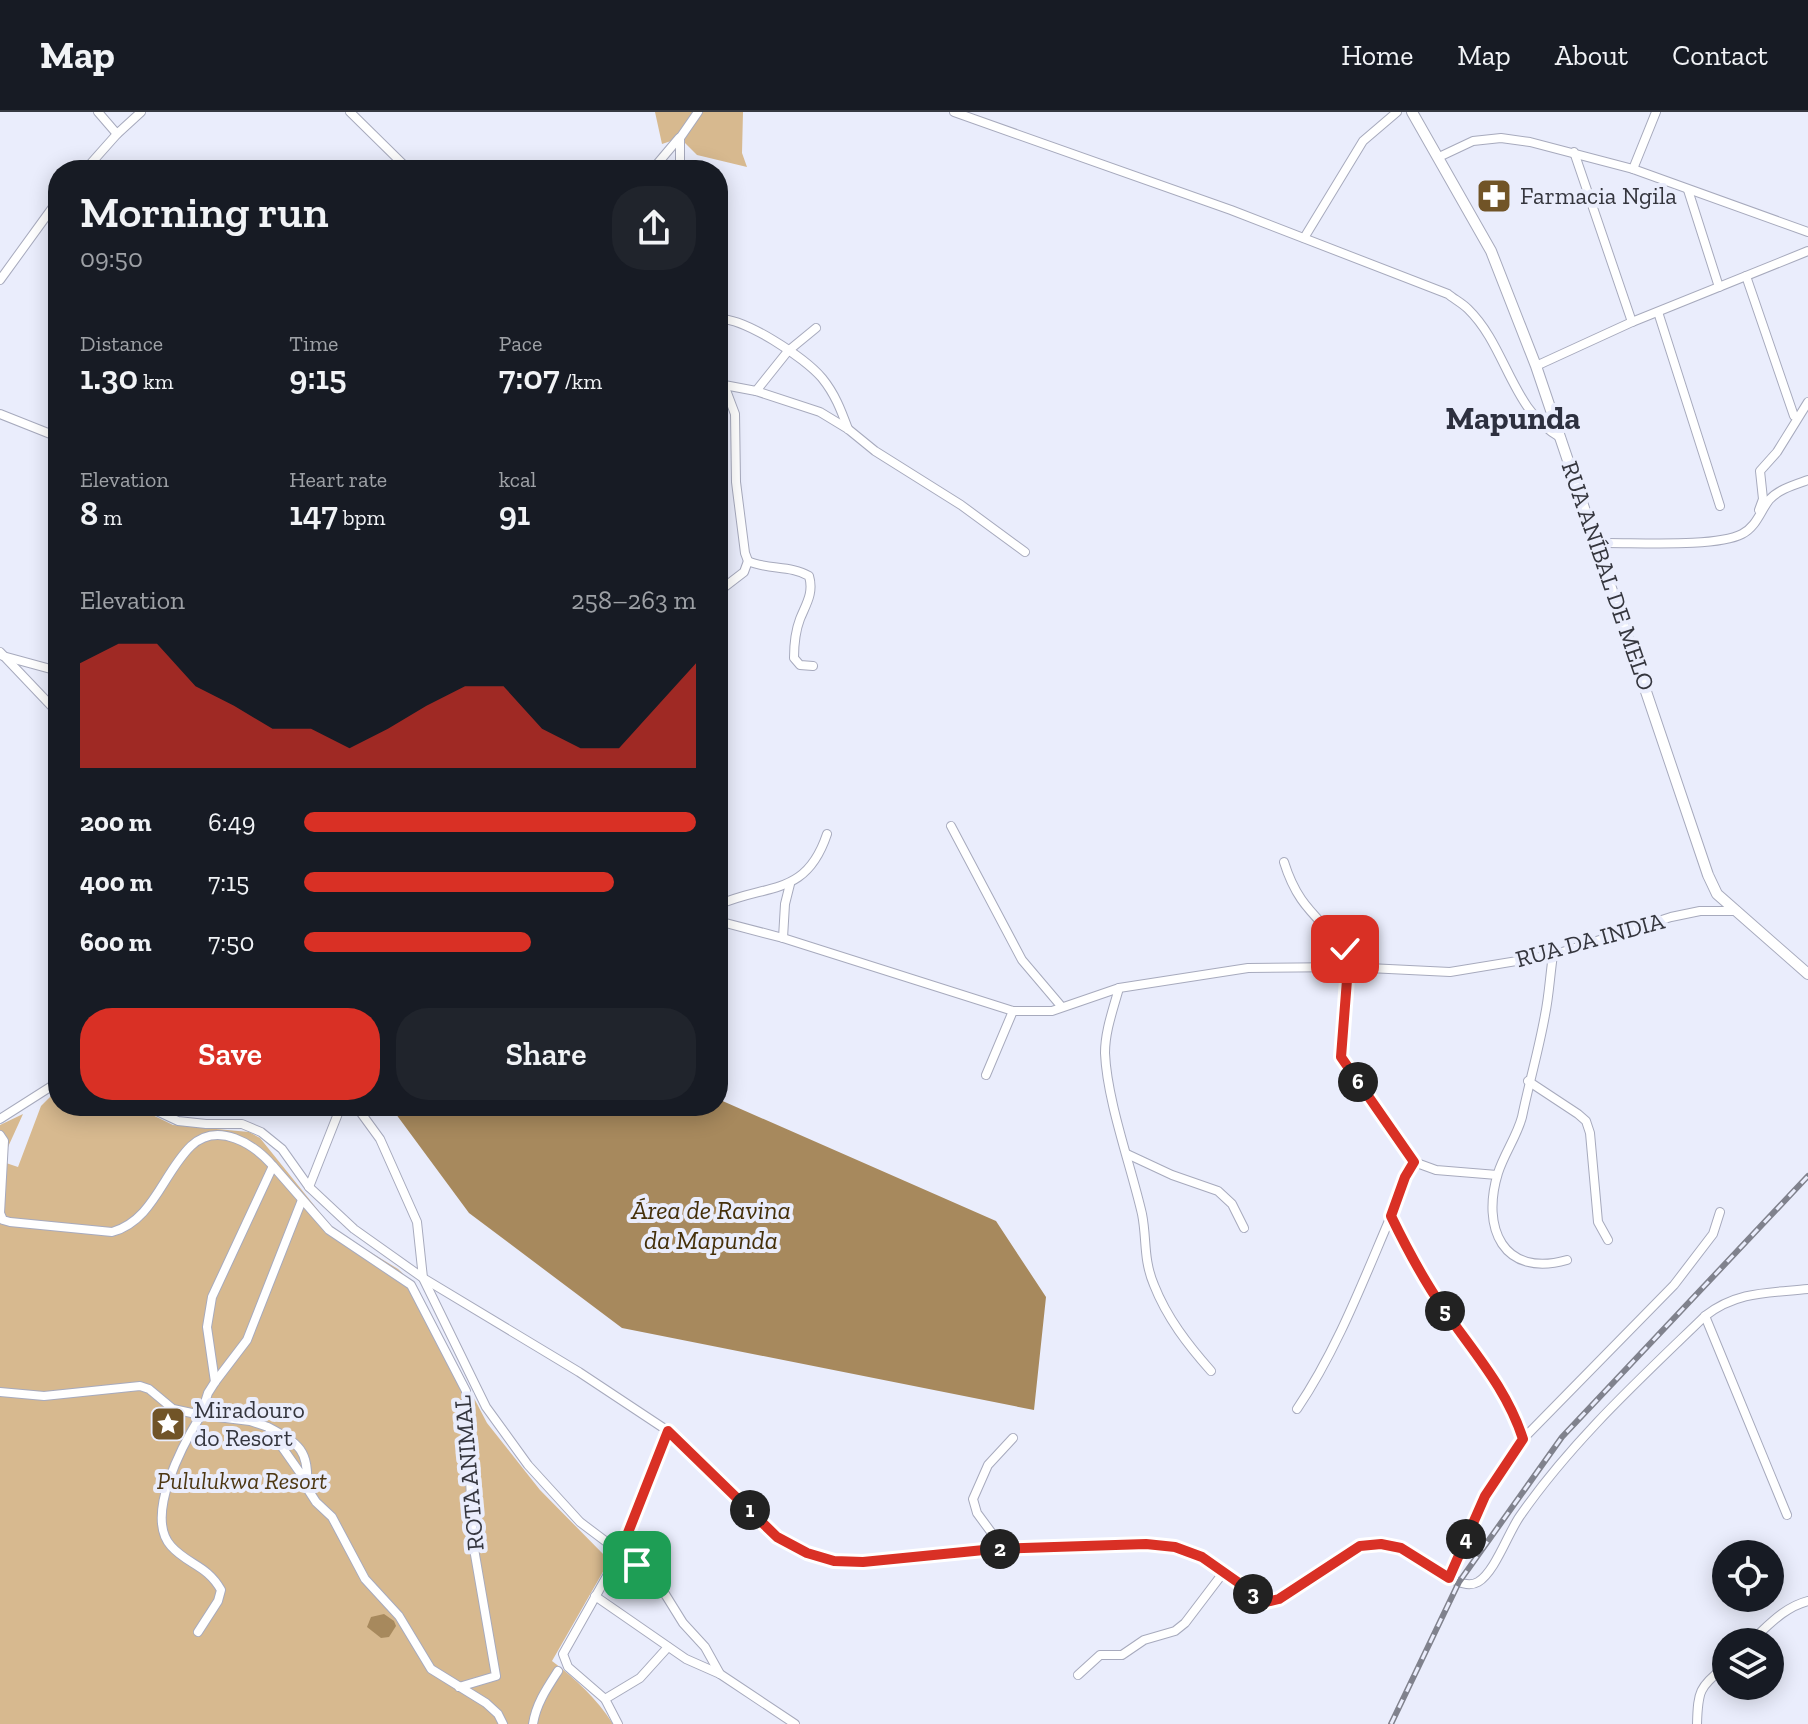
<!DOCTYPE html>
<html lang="en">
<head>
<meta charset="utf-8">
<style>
  :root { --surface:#171b24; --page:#20242c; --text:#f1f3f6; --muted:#9ea1a6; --line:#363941; --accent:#d93025 }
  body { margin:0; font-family:"Zilla Slab",serif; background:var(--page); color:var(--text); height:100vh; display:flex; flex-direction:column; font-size:30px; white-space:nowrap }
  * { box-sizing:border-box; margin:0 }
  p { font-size:26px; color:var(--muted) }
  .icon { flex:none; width:44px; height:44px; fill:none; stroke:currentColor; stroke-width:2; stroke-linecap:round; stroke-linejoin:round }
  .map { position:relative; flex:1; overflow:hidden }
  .details { position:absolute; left:48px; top:48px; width:680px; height:956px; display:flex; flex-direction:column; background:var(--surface); border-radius:32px; box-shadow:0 4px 20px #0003 }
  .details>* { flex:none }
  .controls { position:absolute; left:1712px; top:1428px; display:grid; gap:16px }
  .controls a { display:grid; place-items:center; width:72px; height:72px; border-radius:50%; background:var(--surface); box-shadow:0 4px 20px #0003; font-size:40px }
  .pin { position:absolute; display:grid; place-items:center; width:68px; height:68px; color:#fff; margin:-34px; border-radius:16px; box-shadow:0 4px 12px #0006 }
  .km { position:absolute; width:40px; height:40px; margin:-20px; border-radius:50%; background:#222; color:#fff; font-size:22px; line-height:40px; text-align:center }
  .round { display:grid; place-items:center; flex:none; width:84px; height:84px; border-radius:32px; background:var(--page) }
  .headline { display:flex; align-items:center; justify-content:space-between; height:136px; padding:0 32px }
  h1 { font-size:44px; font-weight:600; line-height:60px }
  .figures { display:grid; grid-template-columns:repeat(3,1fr); gap:12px; height:136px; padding:8px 32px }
  .figures div { display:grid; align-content:center }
  .figures b { font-size:34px; font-weight:600 }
  .figures small { font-size:22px; font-weight:400 }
  .figures p { font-size:22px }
  .chart { height:224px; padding:16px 32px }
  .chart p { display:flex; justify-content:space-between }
  .chart svg { width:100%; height:144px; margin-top:8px; fill:var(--accent); opacity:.7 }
  .button { display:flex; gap:16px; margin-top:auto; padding:16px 32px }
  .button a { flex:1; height:92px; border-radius:32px; background:var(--accent); color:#fff; font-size:32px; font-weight:600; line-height:92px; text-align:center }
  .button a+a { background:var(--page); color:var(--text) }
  ul { padding:0 32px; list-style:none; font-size:26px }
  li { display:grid; grid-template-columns:128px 96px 1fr; align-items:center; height:60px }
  li i { height:20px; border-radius:10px; background:var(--accent) }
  header { display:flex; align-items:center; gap:48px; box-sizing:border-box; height:112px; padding:0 40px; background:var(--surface); border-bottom:2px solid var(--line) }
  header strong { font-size:38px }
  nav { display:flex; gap:44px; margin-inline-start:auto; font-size:28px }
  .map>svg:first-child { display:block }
  .green { fill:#d7b98f }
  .water { fill:#a7895d }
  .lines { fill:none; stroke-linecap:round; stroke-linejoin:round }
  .minor-casing { stroke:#a7aabd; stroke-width:10 }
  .tertiary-casing { stroke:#a7aabd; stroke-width:12 }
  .minor { stroke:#fff; stroke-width:8 }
  .tertiary { stroke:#fff; stroke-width:10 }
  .rail-casing { stroke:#80828d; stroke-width:6 }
  .rail { stroke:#eaedfc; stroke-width:3; stroke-dasharray:9; stroke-linecap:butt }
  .route-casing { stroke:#fff; stroke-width:16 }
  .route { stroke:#d93025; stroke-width:10 }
  .labels { text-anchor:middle; stroke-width:8; stroke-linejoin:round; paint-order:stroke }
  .poi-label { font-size:24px; fill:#35363e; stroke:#eaedfc; text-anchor:start }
  .street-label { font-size:24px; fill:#35363e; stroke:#eaedfc }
  .park-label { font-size:24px; font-style:italic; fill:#4d3712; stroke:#eaedfc }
  .water-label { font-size:26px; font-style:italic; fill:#45300a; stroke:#eaedfc }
  .district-label { font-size:32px; font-weight:bold; fill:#2d303f; stroke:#eaedfc }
</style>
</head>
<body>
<header>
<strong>Map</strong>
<nav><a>Home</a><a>Map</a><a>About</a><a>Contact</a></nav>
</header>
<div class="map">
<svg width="1808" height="1612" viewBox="0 0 1808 1612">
  <rect width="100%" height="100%" fill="#eaedfc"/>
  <!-- green -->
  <g class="green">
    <path d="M655,0H743L742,41L747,55L697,43L680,26L662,32Z"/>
    <path d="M58,977V994H134L173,1013L249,1020L260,1026L334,1118L398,1157L415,1173L487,1311L540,1378L606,1445L604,1458L552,1549C577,1568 596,1586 613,1612H0V1013L23,1002L8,1035L6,1051L18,1055L41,994Z"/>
  </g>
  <!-- water -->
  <g class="water">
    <path d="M718,987L996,1109L1046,1185L1034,1298L622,1216L469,1101L390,994H718Z"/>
    <path d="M384,1502L394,1509L396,1514L389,1525L381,1526L367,1515L371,1505Z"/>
  </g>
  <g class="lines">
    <defs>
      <g id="minor">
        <path d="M98,0L117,22L141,0"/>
        <path d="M350,0L409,58"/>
        <path d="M954,0L1231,98L1448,182C1454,187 1462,191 1468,197C1507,235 1511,298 1561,326"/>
        <path d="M1574,40L1632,210"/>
        <path d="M1439,45L1473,29L1501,26L1530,30L1633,57L1808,120"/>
        <path d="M1633,57L1656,0"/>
        <path d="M85,58L117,22"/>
        <path d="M652,58L679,26"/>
        <path d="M680,58V26L698,0"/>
        <path d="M1688,78L1719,175"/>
        <path d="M1304,126L1363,29L1397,0"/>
        <path d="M1746,164L1794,304"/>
        <path d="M0,168L58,88"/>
        <path d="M1658,200L1720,394"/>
        <path d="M718,207C744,205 805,246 822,266C835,282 841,298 848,317"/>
        <path d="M1536,254L1632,210L1808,139"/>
        <path d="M718,257L735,302L736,370L745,441L748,449C767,458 791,453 809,464C814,481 806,492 800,507C795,520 794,533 794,546L800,553L813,554"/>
        <path d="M719,272L756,279L820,300L848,317L875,339L961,393L1025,440"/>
        <path d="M756,279L788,239L816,216"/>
        <path d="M0,302L58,325"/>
        <path d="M1759,398L1763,387L1760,359L1777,340L1808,290"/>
        <path d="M1598,431C1631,430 1715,436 1742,422C1756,415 1760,400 1769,388C1779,377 1794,373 1808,368"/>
        <path d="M718,480L744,460L748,449"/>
        <path d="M0,540L58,601"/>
        <path d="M3,544L58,559"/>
        <path d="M951,714L1022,848L1061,894"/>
        <path d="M1284,750C1298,795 1317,803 1345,837L1348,866L1341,945L1403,1036L1414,1050L1436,1058L1497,1063"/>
        <path d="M718,793C768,771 806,785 827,722"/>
        <path d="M718,809L783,826L1013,899H1052L1119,876L1248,856L1348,855L1450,860L1553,843L1671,805L1700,799H1737"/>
        <path d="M783,826L785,792L790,772"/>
        <path d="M1553,843C1550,863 1549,884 1545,903C1539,937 1529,971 1522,1005C1517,1024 1504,1042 1498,1061C1481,1116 1503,1166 1567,1148"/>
        <path d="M1119,876C1113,898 1105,919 1105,941C1107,989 1131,1054 1142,1102C1147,1127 1143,1147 1154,1173C1167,1206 1188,1233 1211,1259"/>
        <path d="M986,963L1013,899"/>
        <path d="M1528,969L1578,1002L1586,1009L1590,1021L1598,1110L1608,1128"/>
        <path d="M146,994L178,1009L206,1012H242L261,1020L282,1037L309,1075L354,1117L423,1166L579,1260L668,1319L777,1425L807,1441L834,1449L863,1450L994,1437L1146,1432L1175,1435L1202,1445L1266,1490L1279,1487C1295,1478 1311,1469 1326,1459C1336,1451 1349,1438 1361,1434C1404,1419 1452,1485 1478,1470C1495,1460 1508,1421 1520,1404C1572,1329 1640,1267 1705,1204C1737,1179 1769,1181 1808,1177"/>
        <path d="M356,994L380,1027L417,1110L423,1166L486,1295L528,1353L580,1410L637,1453L665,1482L683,1511L705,1535L720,1562"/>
        <path d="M0,1007L58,970"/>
        <path d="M0,1023L4,1029L0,1101L3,1108L10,1110L112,1120C153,1109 163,1061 191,1034C218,1009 254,1032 273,1054"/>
        <path d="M1127,1042L1172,1063L1218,1079L1232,1092L1244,1116"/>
        <path d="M1414,1050L1405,1065L1391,1104C1406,1135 1422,1167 1442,1196C1473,1240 1506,1275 1523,1327"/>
        <path d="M309,1075L341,994"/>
        <path d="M1705,1204L1787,1403"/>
        <path d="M215,1270L207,1215L212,1185L273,1054L329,1118L411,1173L466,1279L473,1431L496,1564L459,1575"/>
        <path d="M0,1280L44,1284L140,1274L149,1277L173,1297L201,1303C183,1332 144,1404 171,1434C188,1453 207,1453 221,1478L218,1489L198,1520"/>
        <path d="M1297,1297C1337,1238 1363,1169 1391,1104"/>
        <path d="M268,1315C300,1332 309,1338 307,1376L303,1365L268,1315L250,1309L201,1303L208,1281L215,1270L247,1228L302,1088"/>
        <path d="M307,1376L316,1390L332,1405L365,1467L399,1504L431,1557L486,1591L498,1602L503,1612"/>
        <path d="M994,1437L991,1420L977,1401L973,1387L988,1353L1013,1326"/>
        <path d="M1449,1466L1485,1384L1523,1327L1674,1173L1713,1122L1720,1100"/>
        <path d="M595,1484L686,1547L720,1562L795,1612"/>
        <path d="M1750,1530C1768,1514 1784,1495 1808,1489"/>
        <path d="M1078,1563L1100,1543H1122L1144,1528L1175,1519L1185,1511L1223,1461"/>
        <path d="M605,1587L568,1555L563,1542L620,1441L668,1319"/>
        <path d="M533,1612C536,1592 547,1576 558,1559"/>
        <path d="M618,1612L605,1587L640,1566L668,1535"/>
        <path d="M1697,1612C1698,1576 1700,1576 1726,1553"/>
      </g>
      <path id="tertiary" d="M1412,0L1491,139L1536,254L1708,763L1717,782L1808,862"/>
    </defs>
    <!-- minor casing -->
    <use href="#minor" class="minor-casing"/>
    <!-- tertiary casing -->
    <use href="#tertiary" class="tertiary-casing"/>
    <!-- minor -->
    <use href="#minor" class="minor"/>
    <!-- tertiary -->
    <use href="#tertiary" class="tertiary"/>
    <defs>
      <path id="rail" d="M1391,1612L1459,1470L1562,1325L1808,1064"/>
    </defs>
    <!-- rail casing -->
    <use href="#rail" class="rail-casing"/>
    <!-- rail -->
    <use href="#rail" class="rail"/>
  </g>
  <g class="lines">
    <defs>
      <path id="route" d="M637,1453L620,1441L668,1319L777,1425L807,1441L834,1449L863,1450L994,1437L1146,1432L1175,1435L1202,1445L1266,1490L1279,1487L1360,1434L1381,1432L1401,1436L1449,1466L1485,1384L1523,1327C1506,1275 1473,1240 1443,1196C1423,1167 1406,1135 1391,1104L1405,1065L1414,1050L1341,945L1348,855L1345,837"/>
    </defs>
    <!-- route casing -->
    <use href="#route" class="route-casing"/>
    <!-- route -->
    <use href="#route" class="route"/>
  </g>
  <!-- icons -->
  <defs>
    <symbol id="pharmacy-square" viewBox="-11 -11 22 22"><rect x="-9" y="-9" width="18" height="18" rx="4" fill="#715427" stroke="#eaedfc"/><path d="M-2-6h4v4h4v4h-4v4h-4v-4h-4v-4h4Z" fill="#fff"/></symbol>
    <symbol id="sight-square" viewBox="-11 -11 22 22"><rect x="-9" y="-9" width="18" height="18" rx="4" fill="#715427" stroke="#eaedfc"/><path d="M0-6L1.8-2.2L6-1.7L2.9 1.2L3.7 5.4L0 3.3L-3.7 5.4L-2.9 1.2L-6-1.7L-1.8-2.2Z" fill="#fff"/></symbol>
  </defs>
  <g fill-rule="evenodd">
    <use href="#pharmacy-square" x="1474" y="64" width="40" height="40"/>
    <use href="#sight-square" x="148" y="1292" width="40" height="40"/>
  </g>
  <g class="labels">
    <!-- poi labels -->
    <g class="poi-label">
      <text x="1520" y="92">Farmacia Ngila</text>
      <text x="194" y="1306">Miradouro<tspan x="194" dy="28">do Resort</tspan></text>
    </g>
    <!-- street labels -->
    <g class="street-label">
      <text transform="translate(1608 464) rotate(71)" y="8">RUA ANÍBAL DE MELO</text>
      <text transform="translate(1590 828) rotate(-15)" y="8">RUA DA INDIA</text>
      <text transform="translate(469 1361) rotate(-95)" y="8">ROTA ANIMAL</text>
    </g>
    <!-- park labels -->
    <g class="park-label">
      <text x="242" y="1377">Pululukwa Resort</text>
    </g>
    <!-- water labels -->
    <g class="water-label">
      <text x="711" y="1107">Área de Ravina<tspan x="711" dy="30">da Mapunda</tspan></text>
    </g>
    <!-- district labels -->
    <g class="district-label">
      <text x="1513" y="317">Mapunda</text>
    </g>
  </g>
</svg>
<div class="controls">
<a><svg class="icon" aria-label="locate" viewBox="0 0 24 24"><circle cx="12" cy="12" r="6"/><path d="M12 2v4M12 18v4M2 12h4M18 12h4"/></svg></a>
<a><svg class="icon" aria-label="layers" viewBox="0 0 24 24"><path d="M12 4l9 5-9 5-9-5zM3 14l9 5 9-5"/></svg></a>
</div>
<div class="pin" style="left:637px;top:1453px;background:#1e9e55"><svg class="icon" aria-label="arrive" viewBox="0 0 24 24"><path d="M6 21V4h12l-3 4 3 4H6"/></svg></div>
<div class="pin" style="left:1345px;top:837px;background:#d93025"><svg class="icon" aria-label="check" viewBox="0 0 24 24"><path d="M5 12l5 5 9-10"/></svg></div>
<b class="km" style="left:750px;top:1398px">1</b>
<b class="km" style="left:1000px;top:1437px">2</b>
<b class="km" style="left:1253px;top:1482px">3</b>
<b class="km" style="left:1466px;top:1427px">4</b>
<b class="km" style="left:1445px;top:1199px">5</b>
<b class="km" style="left:1358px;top:970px">6</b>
<section class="details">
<div class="headline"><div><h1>Morning run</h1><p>09:50</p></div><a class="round"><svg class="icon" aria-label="share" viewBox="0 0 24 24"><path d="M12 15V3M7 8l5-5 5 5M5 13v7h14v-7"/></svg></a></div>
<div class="figures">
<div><p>Distance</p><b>1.30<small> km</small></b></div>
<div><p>Time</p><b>9:15</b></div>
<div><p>Pace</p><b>7:07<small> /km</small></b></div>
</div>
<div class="figures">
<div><p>Elevation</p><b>8<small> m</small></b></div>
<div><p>Heart rate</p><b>147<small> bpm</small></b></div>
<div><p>kcal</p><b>91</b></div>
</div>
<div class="chart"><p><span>Elevation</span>258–263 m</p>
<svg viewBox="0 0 160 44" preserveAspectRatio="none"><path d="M0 44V12L10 6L20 6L30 19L40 25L50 32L60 32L70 38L80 32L90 25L100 19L110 19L120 32L130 38L140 38L150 25L160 12V44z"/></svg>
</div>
<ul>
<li><b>200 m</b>6:49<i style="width:100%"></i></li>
<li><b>400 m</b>7:15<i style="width:79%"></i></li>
<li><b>600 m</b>7:50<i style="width:58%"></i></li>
</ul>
<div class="button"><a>Save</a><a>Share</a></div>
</section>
</div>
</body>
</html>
